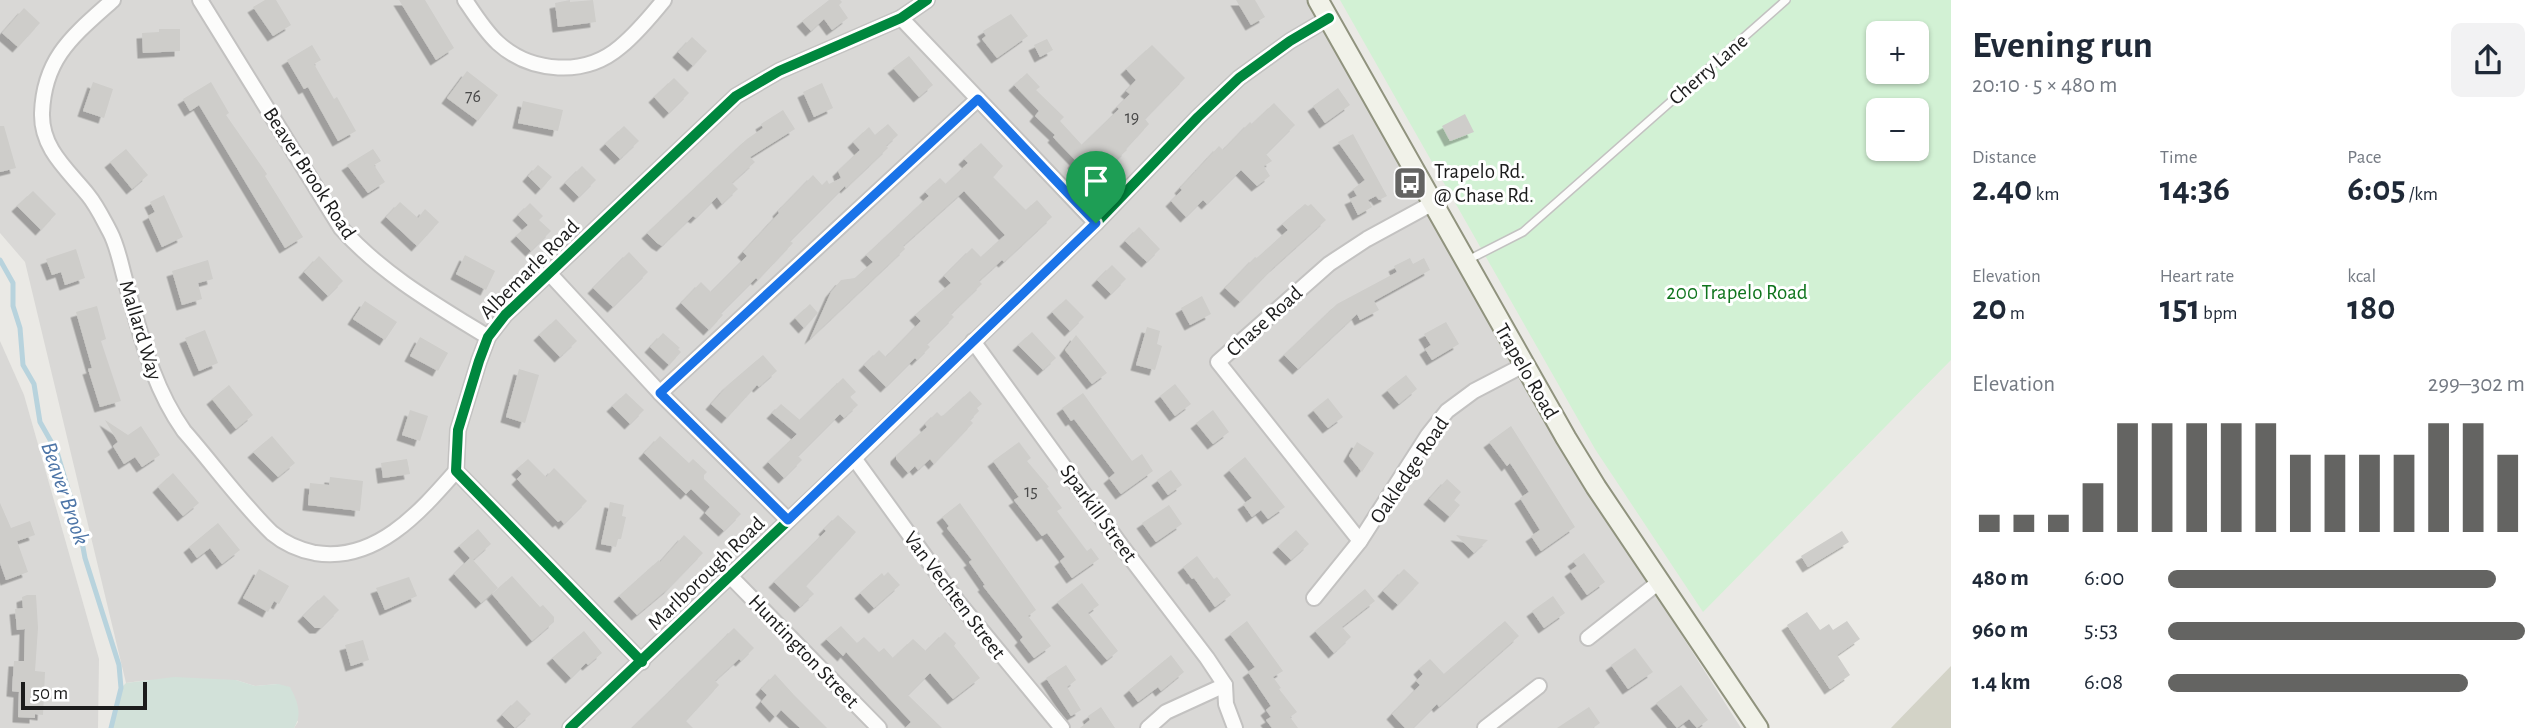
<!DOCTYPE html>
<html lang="en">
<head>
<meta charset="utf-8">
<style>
  :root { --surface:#fff; --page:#f2f2f3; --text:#1f2937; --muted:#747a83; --accent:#646462 }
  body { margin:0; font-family:"Alegreya Sans",sans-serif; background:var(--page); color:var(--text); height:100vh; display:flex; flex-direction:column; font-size:26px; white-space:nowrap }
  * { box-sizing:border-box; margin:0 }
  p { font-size:23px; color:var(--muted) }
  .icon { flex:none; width:38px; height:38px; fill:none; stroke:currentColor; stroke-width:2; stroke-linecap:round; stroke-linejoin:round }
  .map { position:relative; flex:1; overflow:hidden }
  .side { display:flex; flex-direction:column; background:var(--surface); width:595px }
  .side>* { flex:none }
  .fabs { position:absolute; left:1866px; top:21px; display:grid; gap:14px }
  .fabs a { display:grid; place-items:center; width:63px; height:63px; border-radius:10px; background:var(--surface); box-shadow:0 2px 5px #0004; font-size:35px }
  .scale { position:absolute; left:21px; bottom:18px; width:126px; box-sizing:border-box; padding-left:7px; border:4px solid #1c1c1c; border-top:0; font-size:19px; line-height:24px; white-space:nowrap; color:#1c1c1c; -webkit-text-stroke:5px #fff; paint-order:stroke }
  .pin { position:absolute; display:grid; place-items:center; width:60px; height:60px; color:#fff; margin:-72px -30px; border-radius:50% 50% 50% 0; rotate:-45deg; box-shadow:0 0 7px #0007 }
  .pin .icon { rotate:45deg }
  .round { display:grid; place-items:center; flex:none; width:74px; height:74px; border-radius:10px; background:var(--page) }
  .headline { display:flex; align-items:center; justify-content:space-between; height:119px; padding:0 21px }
  h1 { font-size:38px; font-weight:700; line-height:52px }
  .figures { display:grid; grid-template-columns:repeat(3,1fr); gap:10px; height:119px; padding:7px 21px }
  .figures div { display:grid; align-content:center }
  .figures b { font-size:35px; font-weight:700 }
  .figures small { font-size:19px; font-weight:400 }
  .figures p { font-size:19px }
  .chart { height:196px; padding:14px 21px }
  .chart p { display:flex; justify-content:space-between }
  .chart svg { width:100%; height:126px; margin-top:7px; stroke:var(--accent); stroke-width:6 }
  ul { padding:0 21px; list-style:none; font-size:23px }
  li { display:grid; grid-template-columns:112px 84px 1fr; align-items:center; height:52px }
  li i { height:18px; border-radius:9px; background:var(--accent) }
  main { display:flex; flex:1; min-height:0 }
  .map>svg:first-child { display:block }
  .residential { fill:#d9d8d6 }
  .construction { fill:#d3d3c7 }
  .wetland { fill:#d2e1d9 }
  .park { fill:#d2f1d4; fill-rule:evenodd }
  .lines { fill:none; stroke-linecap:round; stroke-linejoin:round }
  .stream { stroke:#b8d3dd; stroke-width:5 }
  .building { fill:#cecdca; filter:url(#shadow) }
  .lane-casing { stroke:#c3c2c1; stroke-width:10 }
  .street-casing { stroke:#c3c2c1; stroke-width:18 }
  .secondary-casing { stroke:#90937e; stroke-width:23 }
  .lane { stroke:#fcfcfb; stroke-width:7 }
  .street { stroke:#fcfcfb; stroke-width:14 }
  .secondary { stroke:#f1f2e9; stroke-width:19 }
  .cycleway-casing { stroke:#fff; stroke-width:15 }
  .cycleway { stroke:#00873e; stroke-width:10 }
  .route-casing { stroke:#fff; stroke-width:14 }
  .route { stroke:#1a73e8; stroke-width:9 }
  .labels { text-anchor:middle; stroke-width:6; stroke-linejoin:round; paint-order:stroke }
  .number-label { font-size:18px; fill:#484848 }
  .street-label { font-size:21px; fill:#1c1c1c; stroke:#fff }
  .poi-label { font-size:21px; fill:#1c1c1c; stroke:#fff; text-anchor:start }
  .park-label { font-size:21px; fill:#0f741d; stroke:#fff }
  .water-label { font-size:23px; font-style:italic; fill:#4d75a7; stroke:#fff }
</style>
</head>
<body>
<main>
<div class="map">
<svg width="1951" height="728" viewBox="0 0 1951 728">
  <defs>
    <filter id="shadow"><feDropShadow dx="-5.5" dy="5.5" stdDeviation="0" flood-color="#0004"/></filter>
  </defs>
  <rect width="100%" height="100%" fill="#eae9e5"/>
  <!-- residential -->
  <g class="residential">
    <path d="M0,0H1308L1503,349L1590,492L1741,728H294L298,722L278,684L255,686L236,680H147L126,683L25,262L0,233Z"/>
    <path d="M0,341L24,395L99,659L98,728H0Z"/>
  </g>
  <!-- construction -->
  <path class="construction" d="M1951,666V728H1891Z"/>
  <!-- wetland -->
  <path class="wetland" d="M174,677L236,680L255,686L278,684L290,687C297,700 303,714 294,728H111L121,688L126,683Z"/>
  <!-- park -->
  <path class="park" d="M1340,0H1951V360L1703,612L1595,449ZM1878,33H1916V72H1878ZM1878,110H1916V149H1878Z"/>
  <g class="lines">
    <!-- stream -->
    <path class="stream" d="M0,260L13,283V306L20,328L23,365L34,384L40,422L57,452L79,526L85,558L119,665L121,688L111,728"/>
  </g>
  <!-- building -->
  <g class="building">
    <path d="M265,0H276L291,25L273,36L253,7Z"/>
    <path d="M399,0H425L454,48L436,60Z"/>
    <path d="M570,0V2L593,0L596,22L558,27L555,3Z"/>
    <path d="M829,0H840L842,2L839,5L848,18L832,30L824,19L811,31L802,21Z"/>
    <path d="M1236,0H1255L1265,17L1251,25Z"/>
    <path d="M24,8L40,23L18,47L2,33Z"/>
    <path d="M1011,14L1028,36L997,58L982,39L986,36L983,31Z"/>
    <path d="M159,29H180V51L143,53L142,33L159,32Z"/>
    <path d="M692,37L707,51L693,66L678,52Z"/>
    <path d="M1047,39L1053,50L1040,57L1034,45Z"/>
    <path d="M312,45L321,60L314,64L334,99L337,97L356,131L338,141L308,87L304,89L287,60Z"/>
    <path d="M1152,45L1185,78L1145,119L1149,124L1126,149L1127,150L1111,165L1109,163L1091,181L1073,163L1075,160L1053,137L1055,135L1035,116L1039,111L1014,85L1027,73L1040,87L1036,90L1064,117L1060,121L1082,145L1119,109L1117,107L1130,94L1126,91L1136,80L1126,69Z"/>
    <path d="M909,56L933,85L919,97L893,68Z"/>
    <path d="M467,71L498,95L478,121L447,98Z"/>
    <path d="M674,78L689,93L669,113L654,97Z"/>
    <path d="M93,82L113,89L104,118L83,111Z"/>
    <path d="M211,82L229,113L226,115L267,174L265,176L303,237L285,248L199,105L190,111L183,99Z"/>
    <path d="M822,83L833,108L814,117L803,92Z"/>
    <path d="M1338,88L1350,105L1325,123L1313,106Z"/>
    <path d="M523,101L563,110L558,131L518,123Z"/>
    <path d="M1274,103L1295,125L1266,154L1272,161L1264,166L1270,176L1257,186L1241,170L1207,204L1203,200L1186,217L1171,201L1182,190L1180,188L1219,146L1223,150L1250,122L1252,124Z"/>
    <path d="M783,110L795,129L750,157L755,162L732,183L738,189L722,204L717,197L696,218L693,216L662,246L657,243L647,233L747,139L763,128L761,124Z"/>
    <path d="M1465,114L1474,132L1450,141L1442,126Z"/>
    <path d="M888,124L898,135L886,146L888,148L846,188L845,186L790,241L793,243L758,280L756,278L721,313L723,315L709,330L681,303L701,282L711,292L747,256L743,252L779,213L778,211L813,175L822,185L827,180L829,184L841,178L838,171L860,150L853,142L869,127L875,135Z"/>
    <path d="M0,126H4L16,168L0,172Z"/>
    <path d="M624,126L639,141L620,159L605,144Z"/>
    <path d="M1353,134L1387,196L1379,200L1376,196L1368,200L1372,207L1358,215L1350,199L1357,196L1353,189L1365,180L1338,142Z"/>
    <path d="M981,143L1003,166L993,177L1026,210L1037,200L1052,217L1004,262L1002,260L979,281L982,284L951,314L954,317L927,344L930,347L917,360L915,358L886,387L864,365L879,350L886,357L921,321L915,315L951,283L944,276L972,248L981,257L1005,235L964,191L903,246L905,249L810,339L831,292L841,280L855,278L873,262L866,255L929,196L925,192L940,178L946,184L968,163L964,159Z"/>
    <path d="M126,149L148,175L132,189L110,162Z"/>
    <path d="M373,149L381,161L374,165L385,182L368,193L347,165Z"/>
    <path d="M538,165L552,177L541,189L528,176Z"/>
    <path d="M582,166L596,180L579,197L565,183Z"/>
    <path d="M33,191L56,214L41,230L17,206Z"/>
    <path d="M164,195L183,237L162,247L148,216L155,212L150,202Z"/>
    <path d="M400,202L418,218L425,209L439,222L417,246L386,217Z"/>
    <path d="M530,203L543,216L539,220L551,231L531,251L516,236L528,225L518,215Z"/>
    <path d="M1305,204L1308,206L1311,204L1326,220L1273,268L1240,302L1225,288L1255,257L1257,258L1288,230L1282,224Z"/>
    <path d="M1139,227L1160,249L1147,262L1125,241Z"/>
    <path d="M76,249L85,278L65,285L61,272L52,275L46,259Z"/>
    <path d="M629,252L648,272L613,307L593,288Z"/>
    <path d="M465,255L495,271L486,290L456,274Z"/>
    <path d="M319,256L343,281L328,296L304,272Z"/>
    <path d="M1410,258L1413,264L1424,258L1430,270L1374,301L1379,310L1360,320L1357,314L1298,369L1284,355L1337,304L1397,272L1394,266Z"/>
    <path d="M208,260L213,279L198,283L202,299L182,305L172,271Z"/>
    <path d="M1112,265L1126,279L1111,294L1097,280Z"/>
    <path d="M1202,296L1211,314L1190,325L1181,308Z"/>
    <path d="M1066,299L1084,317L1070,331L1052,312Z"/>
    <path d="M365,301L397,322L385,340L353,319Z"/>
    <path d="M810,304L818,313L804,328L795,318Z"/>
    <path d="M97,306L106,339L101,341L121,401L100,407L88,369L92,368L76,312Z"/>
    <path d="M556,319L577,341L560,357L539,335Z"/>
    <path d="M1446,322L1459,344L1432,360L1425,349L1431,345L1424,334Z"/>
    <path d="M1147,327L1160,331L1157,344L1162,346L1155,370L1136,365Z"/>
    <path d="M205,330L218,363L199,371L185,338Z"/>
    <path d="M1032,332L1056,358L1043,370L1018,345Z"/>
    <path d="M663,333L680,348L678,349L681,352L669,365L650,347Z"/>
    <path d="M1076,335L1107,373L1092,384L1065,350Z"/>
    <path d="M420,337L448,353L438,371L410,356Z"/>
    <path d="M763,355L777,371L759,387L757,385L727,418L711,404L728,385Z"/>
    <path d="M519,369L539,375L525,423L506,417Z"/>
    <path d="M1406,375L1417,389L1399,404L1387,390Z"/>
    <path d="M843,378L856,392L850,397L858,405L844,418L840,414L798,456L802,460L784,478L768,462L797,434L772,413L781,404L800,420Z"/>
    <path d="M1175,384L1191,404L1175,416L1160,396Z"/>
    <path d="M229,385L253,415L236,429L212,399Z"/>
    <path d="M970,391L982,404L977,408L979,411L970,420L973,423L934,464L930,459L918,470L915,466L908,473L896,459V456L927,427L925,424L937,412L941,416L944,415Z"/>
    <path d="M626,393L644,410L630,424L612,406Z"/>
    <path d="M1083,393L1132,461L1142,454L1153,471L1121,494L1109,478L1115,473L1074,419L1071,421L1062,408Z"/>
    <path d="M1328,398L1343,417L1328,428L1313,410Z"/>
    <path d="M410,410L428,416L420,441L402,435Z"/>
    <path d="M1213,410L1229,432L1213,444L1196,423Z"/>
    <path d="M105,420L128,435L141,426L160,455L142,467L135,457L124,464L113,446L118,442Z"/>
    <path d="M1511,426L1575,527L1541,551L1531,536L1540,530L1520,498L1529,492L1510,463L1507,466L1489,442Z"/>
    <path d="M272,436L295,463L278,477L253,452Z"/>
    <path d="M660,436L689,463L693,459L707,472L704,475V479L741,514L724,531L705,513L710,507L691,489L686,494L644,453Z"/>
    <path d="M1019,442L1031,458L1027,461L1049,487L1047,488L1062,508L1057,511L1087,551L1091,548L1099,559L1072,578L1060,561L1065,557L1047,533L1042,536L1014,500L1019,497L993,461Z"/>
    <path d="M1357,442L1374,453L1362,472L1349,456Z"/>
    <path d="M1245,457L1285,507L1268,519L1261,510L1252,517L1243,504L1252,498L1229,470Z"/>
    <path d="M407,459L410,474L383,478L381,463Z"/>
    <path d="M528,459L546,477L554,468L587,501L564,524L561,520L558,522L517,479L522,474L517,469Z"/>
    <path d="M1171,470L1182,485L1168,495L1157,480Z"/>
    <path d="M173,473L199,503L183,516L158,487Z"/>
    <path d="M330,477L363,481L360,511L308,505L310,483L329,485Z"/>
    <path d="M1447,479L1461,492L1454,500L1460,505L1450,517L1429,499Z"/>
    <path d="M610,502L624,505L622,516L626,517L621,539H618L616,547L601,544Z"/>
    <path d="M0,503L11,528L30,521L35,535L17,541L28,572L6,580L0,563Z"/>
    <path d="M960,503L1036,610L1028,616L1051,646L1034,658L1020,640L1023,637L983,586L985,585L969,562L972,560L947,528L949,526L942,517Z"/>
    <path d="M1169,505L1182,524L1156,542L1142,523Z"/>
    <path d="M838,515L856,532L806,586L814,594L800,607L774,582L826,531L824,529Z"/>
    <path d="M218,523L240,550L222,564L210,548L197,558L189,547Z"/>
    <path d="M478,529L491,544L473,560L498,588L481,603L454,574L470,558L459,546Z"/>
    <path d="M1296,530L1309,544L1291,560L1278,547Z"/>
    <path d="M1842,531L1849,542L1808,567L1801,556Z"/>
    <path d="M684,535L703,553L669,588L637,615L619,596L659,560L660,562Z"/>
    <path d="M1456,535L1488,540L1474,553Z"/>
    <path d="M1584,553L1605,582L1587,595L1570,571L1577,566L1573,561Z"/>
    <path d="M1197,556L1214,579L1217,577L1231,595L1215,607L1194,578L1192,579L1183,567Z"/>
    <path d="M259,569L289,586L279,604L274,601L268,612L243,598Z"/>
    <path d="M1404,569L1419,583L1398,605L1383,591Z"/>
    <path d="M888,572L900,585L874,608L860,593L882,573L884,576Z"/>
    <path d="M512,576L540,607L543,605L554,617V622L532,641L492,594Z"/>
    <path d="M409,577L417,596L385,610L376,588Z"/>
    <path d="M1082,583L1099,605L1088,613L1118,651L1107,660L1057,602Z"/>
    <path d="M1365,589L1375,601L1342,627L1351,637L1334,653L1315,631Z"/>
    <path d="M27,595H36L38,628L35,671L45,672L43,715L35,714V718L18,717L19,692L12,691L14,661H24L25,629L17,630L15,609L23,608L22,597Z"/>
    <path d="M324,595L339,610L321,628H315L303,616Z"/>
    <path d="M1553,596L1565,613L1544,628L1532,611Z"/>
    <path d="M1807,612L1820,630L1829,624L1833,630L1847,621L1860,639L1837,655L1850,675L1830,689L1787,625Z"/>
    <path d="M1247,621L1283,671L1273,677L1281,688L1279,689L1297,712L1290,717L1298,728H1272L1266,720L1271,717L1266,710L1271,706L1248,672L1255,667L1230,634Z"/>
    <path d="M1505,621L1519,636L1439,707L1437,704L1413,728H1405L1392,714L1420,685L1416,681L1423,674L1419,669L1430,659L1444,674Z"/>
    <path d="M841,626L857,643L864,637L879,652L884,648L893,658L913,639L926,651L945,632L956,643L954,646L980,678L953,699L930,673L908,695L942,728H905L911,722L846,652L843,656L826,639Z"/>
    <path d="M734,628L754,648L741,661L739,659L715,681L719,685L686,721L693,728H632Z"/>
    <path d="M584,631L602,653L588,665L586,663L571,678L552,658Z"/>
    <path d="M363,640L369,660L351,666L345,645Z"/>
    <path d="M1635,648L1653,672L1628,689L1611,665Z"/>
    <path d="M1171,655L1184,672L1161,691L1158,687L1138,702L1129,690Z"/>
    <path d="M1066,665L1076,680L1067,687L1081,710L1071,716L1046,678Z"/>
    <path d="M775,674L794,695L827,728H800L781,710L775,717L761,702L767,695L761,689Z"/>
    <path d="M1681,685L1708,720L1697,728L1689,719L1677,728L1656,703Z"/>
    <path d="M517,700L531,714L515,728L502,715Z"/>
    <path d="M1101,707L1115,728H1080L1090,720L1088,716Z"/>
    <path d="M1589,707L1600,723L1593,728H1557Z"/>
  </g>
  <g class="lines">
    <defs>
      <path id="lane" d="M1468,260L1523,232L1786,0"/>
      <g id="street">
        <path d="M113,0C74,35 44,57 42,113C41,149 68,170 88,195C97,206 103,219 110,232C118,247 121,266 126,283C141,335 152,386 184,431C213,464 241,503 272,533C284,543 300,550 315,553C376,563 420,512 456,471"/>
        <path d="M200,0L341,228C382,274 436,305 488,337"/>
        <path d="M465,0C475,15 485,31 498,43C531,73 585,77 620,47C637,33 651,16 664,0"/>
        <path d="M901,18L1096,223"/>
        <path d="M550,274L660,393L788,520"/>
        <path d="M973,341L1123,548L1207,658L1225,685L1226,704L1235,728"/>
        <path d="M660,393L978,99"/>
        <path d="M854,458L958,602L1062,728"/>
        <path d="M1360,541L1218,362L1329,264L1367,239L1433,203"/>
        <path d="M729,575L879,728"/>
        <path d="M1314,598L1360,541L1428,435L1447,411L1474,391L1524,365"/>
        <path d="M1588,638L1659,582"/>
        <path d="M642,662L456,471L458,430L479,361L488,337L505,315L736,96L779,71L901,18L927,0"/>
        <path d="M570,728L854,458L1096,223L1198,117L1239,78L1290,41L1329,18"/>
        <path d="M1148,728L1166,712L1225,685"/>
        <path d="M1485,728L1539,686"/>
      </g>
      <path id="secondary" d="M1318,0L1566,438L1596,487L1758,728"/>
    </defs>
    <!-- lane casing -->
    <use href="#lane" class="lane-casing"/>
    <!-- street casing -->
    <use href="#street" class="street-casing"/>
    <!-- secondary casing -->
    <use href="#secondary" class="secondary-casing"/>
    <!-- lane -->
    <use href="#lane" class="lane"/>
    <!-- street -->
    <use href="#street" class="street"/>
    <!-- secondary -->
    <use href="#secondary" class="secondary"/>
    <defs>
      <g id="cycleway">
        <path d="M642,662L456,471L458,430L479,361L488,337L505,315L736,96L779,71L901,18L927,0"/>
        <path d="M570,728L854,458L1096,223L1198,117L1239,78L1290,41L1329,18"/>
      </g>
    </defs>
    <!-- cycleway casing -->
    <use href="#cycleway" class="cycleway-casing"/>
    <!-- cycleway -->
    <use href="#cycleway" class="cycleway"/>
  </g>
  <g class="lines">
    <defs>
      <path id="route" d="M978,99L1096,223L788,520L660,393Z"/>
    </defs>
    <!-- route casing -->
    <use href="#route" class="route-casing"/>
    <!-- route -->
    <use href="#route" class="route"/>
  </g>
  <!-- icons -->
  <defs>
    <symbol id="bus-square" viewBox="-11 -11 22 22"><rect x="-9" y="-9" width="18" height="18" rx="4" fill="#646462" stroke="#fff"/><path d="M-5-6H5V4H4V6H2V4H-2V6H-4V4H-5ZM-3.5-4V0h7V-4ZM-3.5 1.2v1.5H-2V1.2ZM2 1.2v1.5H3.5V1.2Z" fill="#fff"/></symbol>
  </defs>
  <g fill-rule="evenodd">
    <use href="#bus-square" x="1391" y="164" width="38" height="38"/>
  </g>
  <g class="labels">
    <!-- number labels -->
    <g class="number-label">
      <text x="473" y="102">76</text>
      <text x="1132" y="123">19</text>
      <text x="1031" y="497">15</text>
    </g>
    <!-- street labels -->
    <g class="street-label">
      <text transform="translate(1708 69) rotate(-41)" y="7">Cherry Lane</text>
      <text transform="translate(310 173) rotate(57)" y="7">Beaver Brook Road</text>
      <text transform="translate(529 269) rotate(-45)" y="7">Albemarle Road</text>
      <text transform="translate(1264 321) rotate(-42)" y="7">Chase Road</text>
      <text transform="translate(141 330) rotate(73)" y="7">Mallard Way</text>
      <text transform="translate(1527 371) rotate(60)" y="7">Trapelo Road</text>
      <text transform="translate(1409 470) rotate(-56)" y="7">Oakledge Road</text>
      <text transform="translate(1099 513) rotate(54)" y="7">Sparkill Street</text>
      <text transform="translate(706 573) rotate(-44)" y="7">Marlborough Road</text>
      <text transform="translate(955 595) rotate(53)" y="7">Van Vechten Street</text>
      <text transform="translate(804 651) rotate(46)" y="7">Huntington Street</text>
    </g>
    <!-- poi labels -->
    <g class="poi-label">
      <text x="1434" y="178">Trapelo Rd.<tspan x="1434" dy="24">@ Chase Rd.</tspan></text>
    </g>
    <!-- park labels -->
    <g class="park-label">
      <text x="1737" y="299">200 Trapelo Road</text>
    </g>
    <!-- water labels -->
    <g class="water-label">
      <text transform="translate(66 493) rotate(71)" y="8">Beaver Brook</text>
    </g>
  </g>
</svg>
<div class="fabs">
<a>+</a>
<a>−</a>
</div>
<div class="scale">50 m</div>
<div class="pin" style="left:1096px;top:223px;background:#1e9e55"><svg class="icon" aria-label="arrive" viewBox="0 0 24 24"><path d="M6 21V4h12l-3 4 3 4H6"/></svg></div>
</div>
<section class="side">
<div class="headline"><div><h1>Evening run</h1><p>20:10 · 5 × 480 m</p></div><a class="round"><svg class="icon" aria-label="share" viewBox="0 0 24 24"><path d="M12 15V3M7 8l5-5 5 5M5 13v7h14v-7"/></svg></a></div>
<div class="figures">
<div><p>Distance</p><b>2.40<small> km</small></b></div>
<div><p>Time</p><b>14:36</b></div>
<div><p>Pace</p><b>6:05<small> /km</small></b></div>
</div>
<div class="figures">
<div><p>Elevation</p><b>20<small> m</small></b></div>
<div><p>Heart rate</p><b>151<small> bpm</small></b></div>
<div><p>kcal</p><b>180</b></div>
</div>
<div class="chart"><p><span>Elevation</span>299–302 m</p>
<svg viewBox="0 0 160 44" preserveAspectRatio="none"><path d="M5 44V38M15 44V38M25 44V38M35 44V27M45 44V6M55 44V6M65 44V6M75 44V6M85 44V6M95 44V17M105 44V17M115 44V17M125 44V17M135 44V6M145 44V6M155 44V17"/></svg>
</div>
<ul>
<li><b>480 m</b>6:00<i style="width:92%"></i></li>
<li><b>960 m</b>5:53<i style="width:100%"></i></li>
<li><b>1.4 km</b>6:08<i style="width:84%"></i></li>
</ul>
</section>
</main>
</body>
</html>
